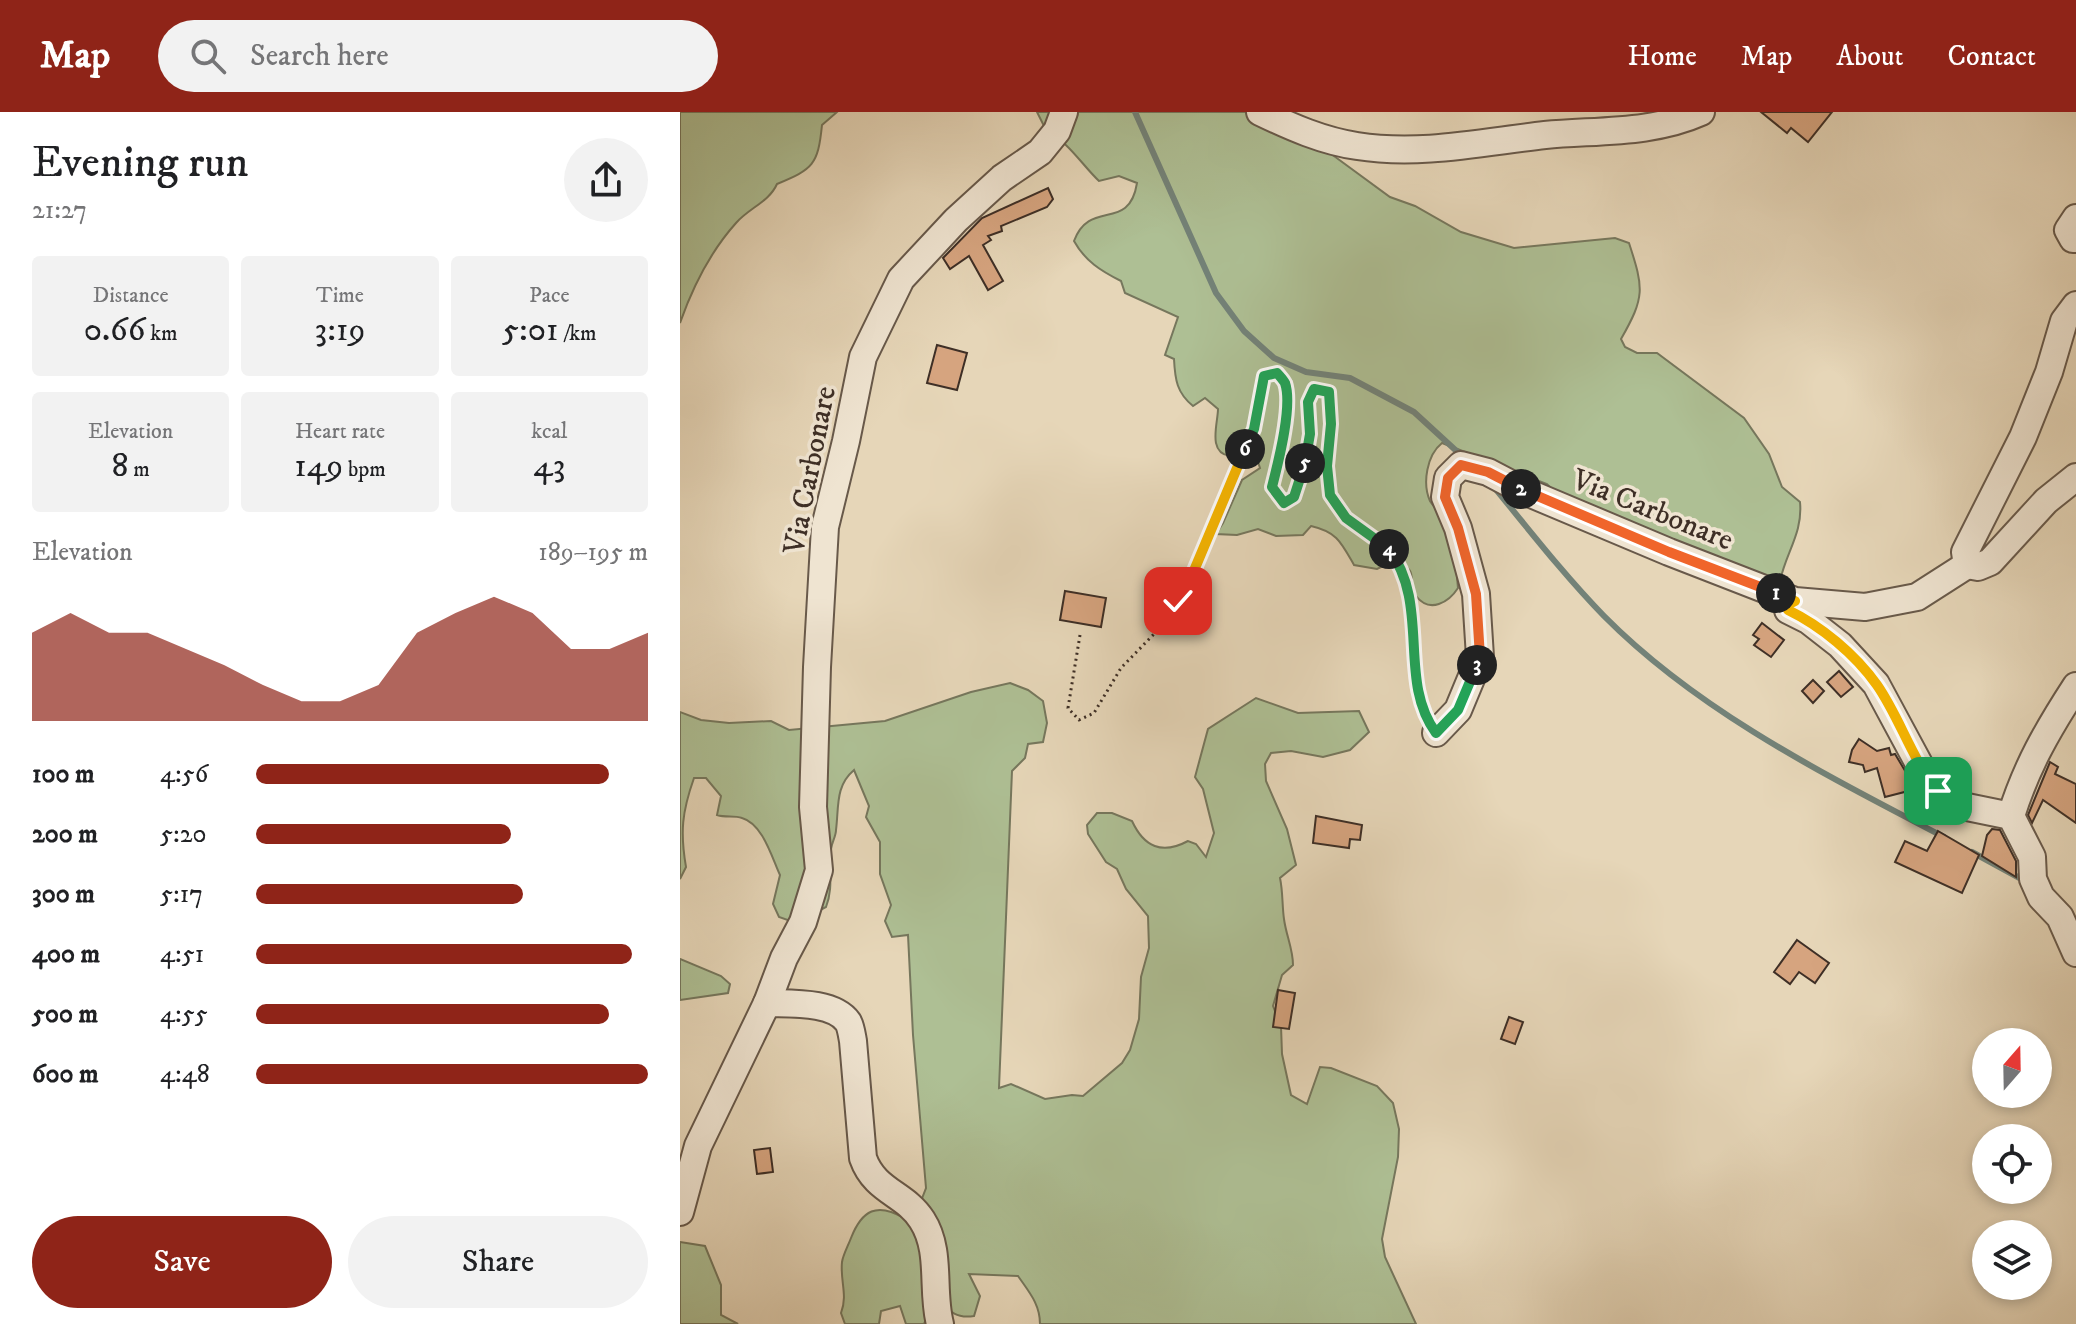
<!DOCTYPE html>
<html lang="en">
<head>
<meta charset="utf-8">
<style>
  :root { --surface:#fff; --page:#f2f2f2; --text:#202124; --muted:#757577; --accent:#8f2418 }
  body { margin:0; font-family:"IM FELL DW Pica",serif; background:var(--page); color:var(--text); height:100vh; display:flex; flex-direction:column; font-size:30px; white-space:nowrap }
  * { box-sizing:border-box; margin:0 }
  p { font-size:26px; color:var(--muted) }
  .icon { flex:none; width:44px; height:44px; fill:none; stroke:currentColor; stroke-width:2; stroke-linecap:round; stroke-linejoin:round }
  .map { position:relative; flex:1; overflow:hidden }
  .drawer { display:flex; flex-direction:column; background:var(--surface); width:680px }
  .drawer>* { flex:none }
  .needle { width:52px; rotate:20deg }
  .tools { position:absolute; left:1292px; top:916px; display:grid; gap:16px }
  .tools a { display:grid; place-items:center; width:80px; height:80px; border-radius:50%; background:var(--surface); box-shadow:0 4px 12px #0003; font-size:40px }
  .pin { position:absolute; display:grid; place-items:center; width:68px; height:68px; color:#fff; margin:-34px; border-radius:16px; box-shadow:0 4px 12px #0006 }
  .km { position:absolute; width:40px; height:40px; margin:-20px; border-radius:50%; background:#222; color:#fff; font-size:22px; line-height:40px; text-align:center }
  .round { display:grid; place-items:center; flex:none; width:84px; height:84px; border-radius:42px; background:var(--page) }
  .headline { display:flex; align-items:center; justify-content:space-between; height:136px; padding:0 32px }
  h1 { font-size:44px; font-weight:600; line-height:60px }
  .stats { display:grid; grid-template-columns:repeat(3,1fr); gap:12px; height:136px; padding:8px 32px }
  .stats div { display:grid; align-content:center; border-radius:8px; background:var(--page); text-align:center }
  .stats b { font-size:34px; font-weight:600 }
  .stats small { font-size:22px; font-weight:400 }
  .stats p { font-size:22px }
  .chart { height:224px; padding:16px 32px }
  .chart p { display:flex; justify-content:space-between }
  .chart svg { width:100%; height:144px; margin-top:8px; fill:var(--accent); opacity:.7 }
  .action { display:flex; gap:16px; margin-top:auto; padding:16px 32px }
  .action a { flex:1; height:92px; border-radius:48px; background:var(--accent); color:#fff; font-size:32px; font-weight:600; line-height:92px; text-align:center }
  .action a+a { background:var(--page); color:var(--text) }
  ul { padding:0 32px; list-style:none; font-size:26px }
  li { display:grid; grid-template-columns:128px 96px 1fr; align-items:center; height:60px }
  li i { height:20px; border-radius:10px; background:var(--accent) }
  header { display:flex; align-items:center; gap:48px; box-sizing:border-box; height:112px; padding:0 40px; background:var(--accent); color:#fff }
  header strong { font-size:38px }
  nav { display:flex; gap:44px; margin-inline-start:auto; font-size:28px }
  .search { width:560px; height:72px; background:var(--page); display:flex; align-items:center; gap:20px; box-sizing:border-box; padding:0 28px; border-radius:44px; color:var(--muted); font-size:30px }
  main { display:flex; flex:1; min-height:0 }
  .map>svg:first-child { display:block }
  .green { fill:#aebf94; stroke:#76775d; stroke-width:2 }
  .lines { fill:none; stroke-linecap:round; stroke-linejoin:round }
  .stream { stroke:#738278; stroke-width:6 }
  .building { fill:#d6a47f; stroke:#3e2f26; stroke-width:2 }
  .minor-casing { stroke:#68594a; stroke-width:30 }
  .path { stroke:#3e2f26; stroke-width:3; stroke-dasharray:2 4; stroke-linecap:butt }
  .minor { stroke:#efe4d1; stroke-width:26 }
  .split-1-casing { stroke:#fff; stroke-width:16 }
  .split-2-casing { stroke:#fff; stroke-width:16 }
  .split-3-casing { stroke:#fff; stroke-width:16 }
  .split-4-casing { stroke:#fff; stroke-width:16 }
  .split-5-casing { stroke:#fff; stroke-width:16 }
  .split-6-casing { stroke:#fff; stroke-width:16 }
  .split-7-casing { stroke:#fff; stroke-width:16 }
  .split-1 { stroke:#f5b400; stroke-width:10 }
  .split-2 { stroke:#f0652b; stroke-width:10 }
  .split-3 { stroke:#f0652b; stroke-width:10 }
  .split-4 { stroke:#22a559; stroke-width:10 }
  .split-5 { stroke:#22a559; stroke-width:10 }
  .split-6 { stroke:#22a559; stroke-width:10 }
  .split-7 { stroke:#f5b400; stroke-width:10 }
  .labels { text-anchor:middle; stroke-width:7; stroke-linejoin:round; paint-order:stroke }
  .street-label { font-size:30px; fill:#3e2f26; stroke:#efe4d1 }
</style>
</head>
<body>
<header>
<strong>Map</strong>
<div class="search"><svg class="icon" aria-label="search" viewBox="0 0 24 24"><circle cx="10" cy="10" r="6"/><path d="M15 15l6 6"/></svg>Search here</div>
<nav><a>Home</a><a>Map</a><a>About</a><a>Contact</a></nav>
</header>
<main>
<section class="drawer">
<div class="headline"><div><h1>Evening run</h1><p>21:27</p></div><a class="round"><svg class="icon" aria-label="share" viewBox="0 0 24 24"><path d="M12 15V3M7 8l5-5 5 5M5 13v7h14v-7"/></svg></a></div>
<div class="stats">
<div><p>Distance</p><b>0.66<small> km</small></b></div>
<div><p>Time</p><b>3:19</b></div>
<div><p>Pace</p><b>5:01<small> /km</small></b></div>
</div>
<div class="stats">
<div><p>Elevation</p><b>8<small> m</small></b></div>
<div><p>Heart rate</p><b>149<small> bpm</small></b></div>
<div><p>kcal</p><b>43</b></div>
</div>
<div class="chart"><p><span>Elevation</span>189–195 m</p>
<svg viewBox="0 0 160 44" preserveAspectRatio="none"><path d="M0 44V17L10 11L20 17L30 17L40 22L50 27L60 33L70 38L80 38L90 33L100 17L110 11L120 6L130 11L140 22L150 22L160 17V44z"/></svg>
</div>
<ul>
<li><b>100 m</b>4:56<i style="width:90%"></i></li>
<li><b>200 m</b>5:20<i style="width:65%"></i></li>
<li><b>300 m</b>5:17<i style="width:68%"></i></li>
<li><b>400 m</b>4:51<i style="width:96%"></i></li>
<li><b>500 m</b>4:55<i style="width:90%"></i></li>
<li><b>600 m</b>4:48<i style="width:100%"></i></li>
</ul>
<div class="action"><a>Save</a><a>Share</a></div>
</section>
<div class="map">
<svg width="1396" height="1212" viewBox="0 0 1396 1212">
  <rect width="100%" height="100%" fill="#e6d6b8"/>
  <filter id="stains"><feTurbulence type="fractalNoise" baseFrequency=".0025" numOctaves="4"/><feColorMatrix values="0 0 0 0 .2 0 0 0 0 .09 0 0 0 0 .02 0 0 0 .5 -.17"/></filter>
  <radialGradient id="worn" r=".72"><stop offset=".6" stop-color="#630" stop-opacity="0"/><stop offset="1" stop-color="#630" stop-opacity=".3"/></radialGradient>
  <!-- green -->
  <g class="green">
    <path d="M0,0H157L142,13C138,53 133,57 97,72C89,90 69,96 56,111C30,140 13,174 0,211Z"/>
    <path d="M357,0H573L639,33L710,85L735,94L781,120L834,136L935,126L949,131C964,177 965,185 941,227L945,235L957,241H977L1064,306L1089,342L1102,375L1120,390C1123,421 1106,440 1100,469L888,393L867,372L762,331C747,343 742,371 750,389C755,398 766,403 769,413C775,433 776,455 778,476C769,490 750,502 736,484C725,471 743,458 714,449L697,457L674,453C661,430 657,420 631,414L623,423L596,424L578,417L557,423L536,422L543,411L562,368L580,356L577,347C560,341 563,346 550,344C527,341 538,311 538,297L525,286L513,294C497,281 495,268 494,247L485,243L498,205L445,181L441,169C421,159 405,149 394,129C410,86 449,121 457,71L439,64L419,69C402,53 388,29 367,20Z"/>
    <path d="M330,571L348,578L363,589L367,611L363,630L348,632L345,646L332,659L319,976L331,972L365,987L392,983L403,984L442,951L450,938L459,907L461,865L469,836L468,804L446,777L437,757L426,750L408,722L407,713L417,701H432L452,709C464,735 482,743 508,729L516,732L526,745L534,721L523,677L515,665L528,617L576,586L618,601L679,599L689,620L670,638L643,645L611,639L591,641L585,652L586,669L607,717L616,753L600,766C603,780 602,793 604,807C606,823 613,837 613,853L602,863L593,894L601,914L602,942L611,983L627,992L640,955L651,956L697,974L713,991L719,1017L718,1045L702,1127L705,1145L736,1212H360C360,1192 349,1180 338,1164L289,1162L300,1184L294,1204C274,1207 269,1198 256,1184L244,1212H226L220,1194L201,1199L199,1212H165L161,1201C168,1183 160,1169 162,1150C163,1143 168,1134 171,1126C182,1098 197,1090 224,1106L241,1089L246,1076L233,923L228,823L212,825L205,809L211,793L200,762V730L186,705L189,694L174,658C155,674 159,695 156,718C156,724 152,730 151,737C148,756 154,775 146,795L116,811L99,805L93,792L100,763C92,746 83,712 62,706C54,703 46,706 37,703L41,684L26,666H14C2,700 0,720 6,755L0,767V600L21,608L49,611L91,609L109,618L205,609L291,580Z"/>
    <path d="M0,847L41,864L50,872L48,881L0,888Z"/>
    <path d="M0,1130L25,1134L41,1173V1203L58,1212H0Z"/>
  </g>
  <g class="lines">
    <!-- stream -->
    <g class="stream">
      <path d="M455,0L536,181L564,219L594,246L626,260L670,266L734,300L783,345"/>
      <path d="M814,375C850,419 885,464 924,504C1019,600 1146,663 1264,725"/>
      <path d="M1292,740L1345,769"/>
    </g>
  </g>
  <!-- building -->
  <g class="building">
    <path d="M1081,0H1152L1128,30L1111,16L1107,21Z"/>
    <path d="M368,76L373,87L367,95L321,114L322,119L308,124L311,128L303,133L323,169L308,178L289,144L270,157L263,146L302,106Z"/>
    <path d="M257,233L287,241L277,278L247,271Z"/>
    <path d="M385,479L426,486L421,515L380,508Z"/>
    <path d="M1082,511L1104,528L1091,545L1074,533L1079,527L1073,523Z"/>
    <path d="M1159,559L1173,575L1161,585L1147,570Z"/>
    <path d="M1133,568L1144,579L1133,591L1122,579Z"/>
    <path d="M1179,627L1197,639L1209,636L1211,643L1215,642L1236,677L1205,685L1197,656L1185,660L1183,653L1169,650L1172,638Z"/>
    <path d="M1370,650L1378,655L1375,662L1396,672V711L1363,688L1352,711L1348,703Z"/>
    <path d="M636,704L682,713L680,728L670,727L669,736L633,731Z"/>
    <path d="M1312,717L1320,718L1336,749V765L1302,744L1307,723Z"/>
    <path d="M1258,719L1299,743L1282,781L1215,750L1225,729L1247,739Z"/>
    <path d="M1117,828L1149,851L1135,871L1119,860L1110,872L1094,860Z"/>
    <path d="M598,878L615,881L609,917L593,915Z"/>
    <path d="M829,905L843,910L835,932L821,927Z"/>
    <path d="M90,1036L93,1060L77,1062L74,1038Z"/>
  </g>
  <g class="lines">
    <defs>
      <g id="minor">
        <path d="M580,0C611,15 643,29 677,34C740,44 803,30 865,23C918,18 972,22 1021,0"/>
        <path d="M1396,106L1388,118L1393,127H1396"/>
        <path d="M1396,193L1384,209L1369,260L1343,325L1285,440L1287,453L1298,455L1310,450L1366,389L1396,365"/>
        <path d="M1112,490L1107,493L1108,498L1128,508L1160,533L1196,572L1245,663L1258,679L1287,695L1331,704L1352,745L1353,767L1361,785L1380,805L1396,841"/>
        <path d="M756,621L778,598L800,545L796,482L778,416L765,385L768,366L781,353L808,360L844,379L989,440L1115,489L1185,495L1237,485L1287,453"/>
        <path d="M1331,704C1346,655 1368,617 1396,574"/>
        <path d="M87,891C110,892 153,889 168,910C171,915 172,924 173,929L183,1046C195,1080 225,1081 242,1108C262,1139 251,1178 260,1212"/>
        <path d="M0,1100L18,1034L87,891L104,846L123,810L139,758L133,695L137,555L145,415L166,329L183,245L221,167L276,108L322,66L360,40L377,19L384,0"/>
      </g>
    </defs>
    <!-- minor casing -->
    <use href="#minor" class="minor-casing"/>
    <!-- path -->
    <path class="path" d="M400,523L388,596L399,608L414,601L441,556L474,522L513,461L574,317L584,264L597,261C598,262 605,270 605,271C614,294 598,351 592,375L604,391L614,385C622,364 628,343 630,322C630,305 627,293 634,277L649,280L651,312L647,354L650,383L666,406L712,438L724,467L734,506L736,575L743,602"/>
    <!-- minor -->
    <use href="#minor" class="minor"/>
  </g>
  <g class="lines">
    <defs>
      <path id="split-1" d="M1096,481L1115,489L1107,493L1108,498C1141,514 1175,542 1197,573C1220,606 1232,648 1258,679"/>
      <path id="split-2" d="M841,377L989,440L1096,481"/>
      <path id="split-3" d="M797,553L800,545L796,482L778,416L765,385L768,366L781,353L808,360L841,377"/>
      <path id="split-4" d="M709,437C751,494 717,568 756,621L778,598L797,553"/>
      <path id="split-5" d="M625,351L630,322L628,290L634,277L649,280L651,312L647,354L650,383L666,406L709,437"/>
      <path id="split-6" d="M565,337L574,317L584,264L597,261C598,262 605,270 605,271C613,294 598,351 592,375L604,391L614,385L625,351"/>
      <path id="split-7" d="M498,489L513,461L565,337"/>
    </defs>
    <!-- split-1 casing -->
    <use href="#split-1" class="split-1-casing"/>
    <!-- split-2 casing -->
    <use href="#split-2" class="split-2-casing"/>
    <!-- split-3 casing -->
    <use href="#split-3" class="split-3-casing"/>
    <!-- split-4 casing -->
    <use href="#split-4" class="split-4-casing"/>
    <!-- split-5 casing -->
    <use href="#split-5" class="split-5-casing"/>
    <!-- split-6 casing -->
    <use href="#split-6" class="split-6-casing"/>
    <!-- split-7 casing -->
    <use href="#split-7" class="split-7-casing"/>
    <!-- split-1 -->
    <use href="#split-1" class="split-1"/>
    <!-- split-2 -->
    <use href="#split-2" class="split-2"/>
    <!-- split-3 -->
    <use href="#split-3" class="split-3"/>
    <!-- split-4 -->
    <use href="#split-4" class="split-4"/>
    <!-- split-5 -->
    <use href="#split-5" class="split-5"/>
    <!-- split-6 -->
    <use href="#split-6" class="split-6"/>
    <!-- split-7 -->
    <use href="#split-7" class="split-7"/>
  </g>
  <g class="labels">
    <!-- street labels -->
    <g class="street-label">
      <text transform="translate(129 358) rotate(-79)" y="10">Via Carbonare</text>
      <text transform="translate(973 397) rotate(22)" y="10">Via Carbonare</text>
    </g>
  </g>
  <rect width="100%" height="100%" filter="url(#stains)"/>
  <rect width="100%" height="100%" fill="url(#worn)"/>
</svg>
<div class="tools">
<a><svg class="needle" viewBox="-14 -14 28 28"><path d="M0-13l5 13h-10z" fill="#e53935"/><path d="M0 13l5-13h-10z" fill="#757577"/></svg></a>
<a><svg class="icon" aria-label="locate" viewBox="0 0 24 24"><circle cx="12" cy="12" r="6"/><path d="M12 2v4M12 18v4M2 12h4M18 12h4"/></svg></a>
<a><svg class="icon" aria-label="layers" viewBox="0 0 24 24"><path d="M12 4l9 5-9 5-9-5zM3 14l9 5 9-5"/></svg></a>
</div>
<div class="pin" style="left:1258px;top:679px;background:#1e9e55"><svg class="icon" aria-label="arrive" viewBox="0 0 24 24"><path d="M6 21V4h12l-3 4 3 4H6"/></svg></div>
<div class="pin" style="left:498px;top:489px;background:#d93025"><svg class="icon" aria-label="check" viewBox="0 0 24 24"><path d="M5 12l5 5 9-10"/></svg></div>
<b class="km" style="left:1096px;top:481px">1</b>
<b class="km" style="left:841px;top:377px">2</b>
<b class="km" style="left:797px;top:553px">3</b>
<b class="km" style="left:709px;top:437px">4</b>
<b class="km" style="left:625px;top:351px">5</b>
<b class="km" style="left:565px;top:337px">6</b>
</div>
</main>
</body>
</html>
